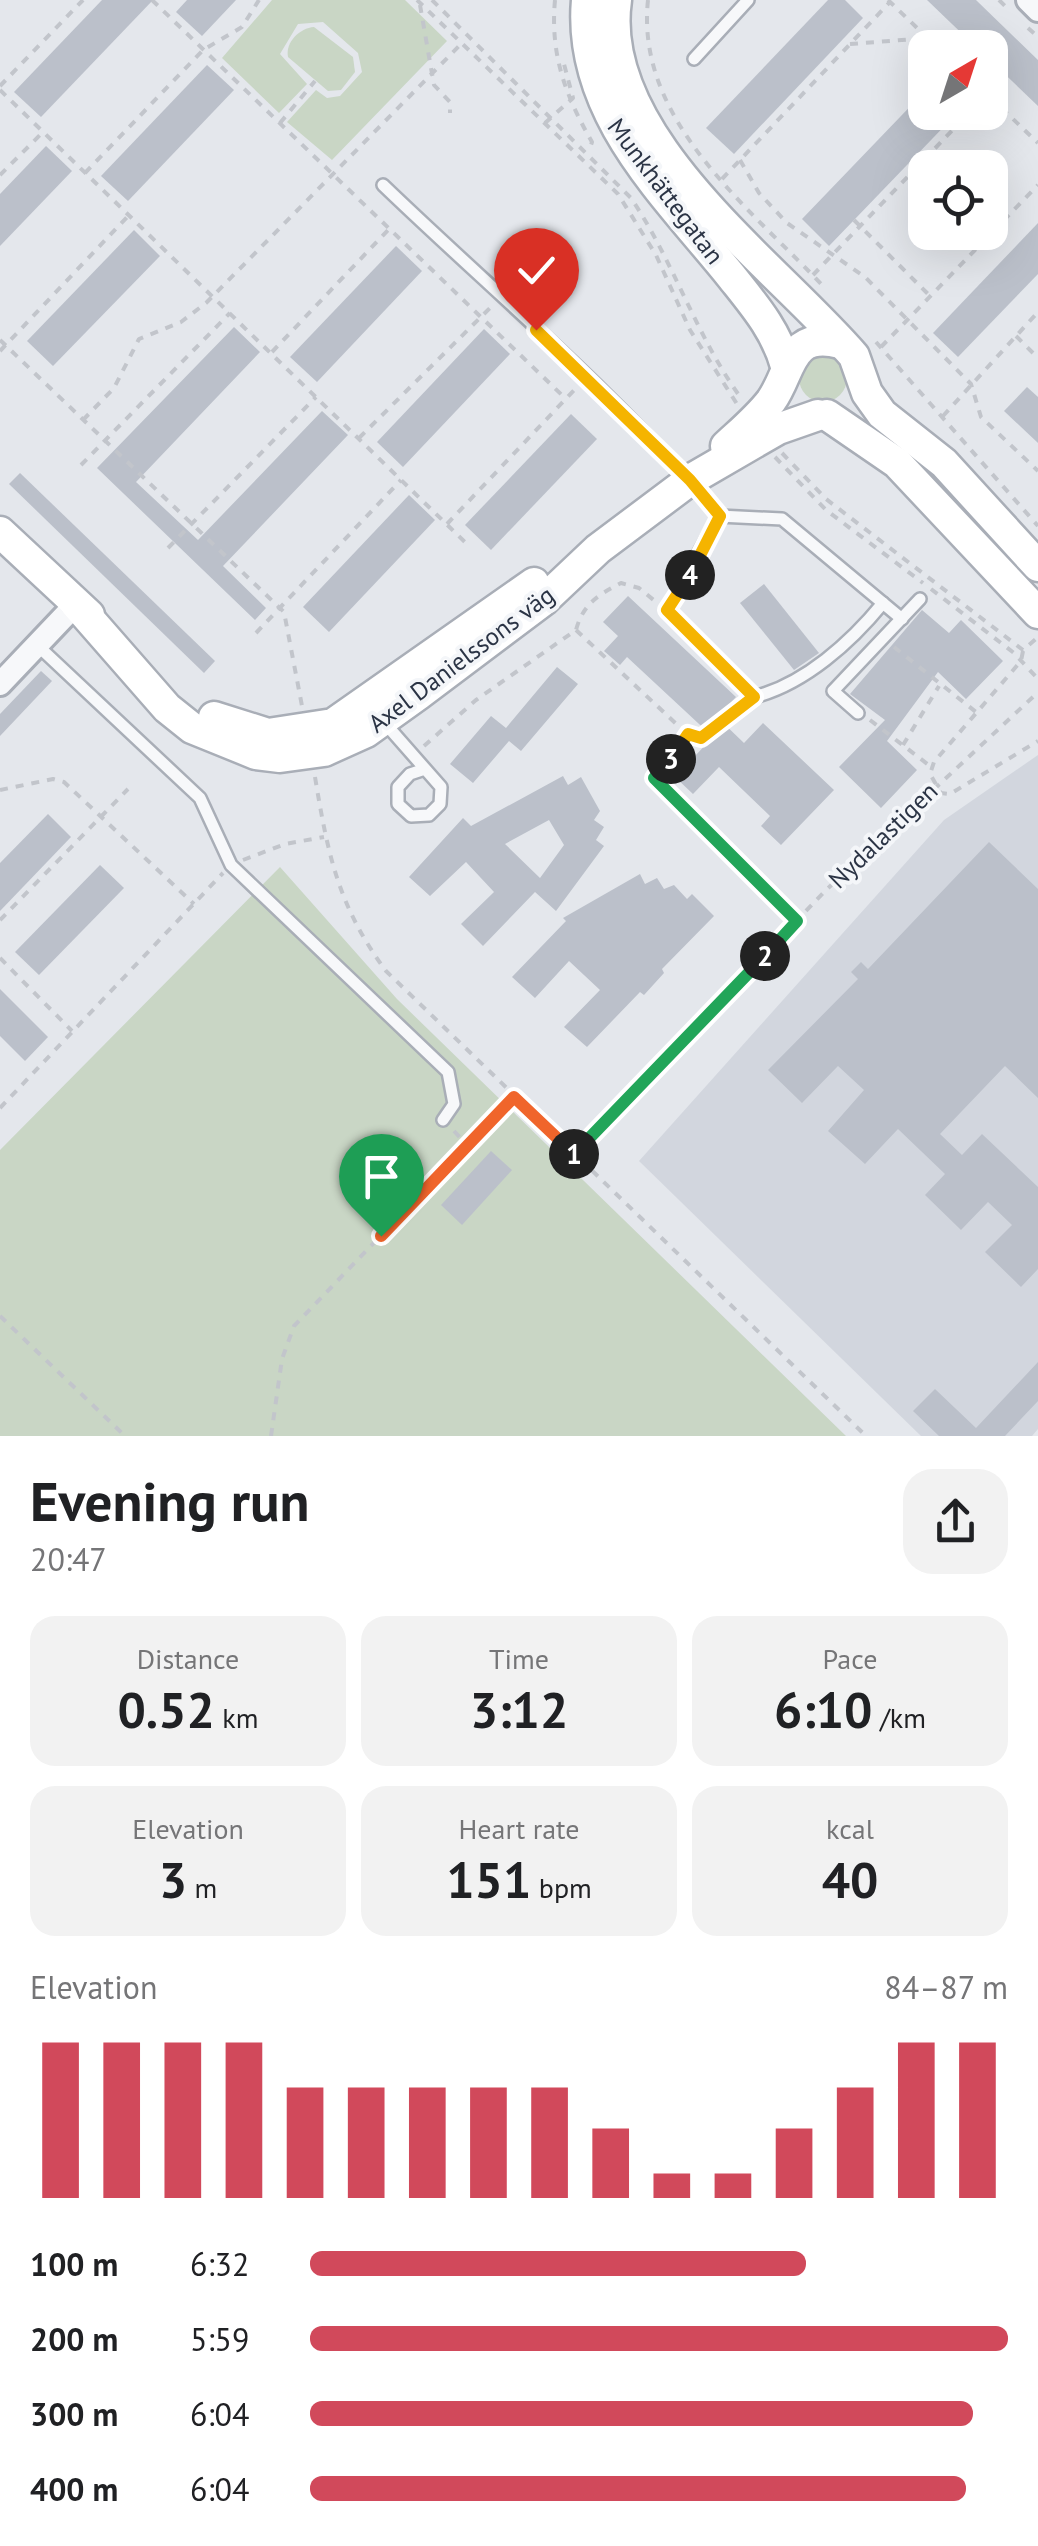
<!DOCTYPE html>
<html lang="en">
<head>
<meta charset="utf-8">
<style>
  :root { --surface:#fff; --page:#f2f2f2; --text:#202124; --muted:#757577; --accent:#d1495b }
  body { margin:0; font-family:"PT Sans",sans-serif; background:var(--page); color:var(--text); height:100vh; display:flex; flex-direction:column; font-size:38px; white-space:nowrap }
  * { box-sizing:border-box; margin:0 }
  p { font-size:32px; color:var(--muted) }
  .icon { flex:none; width:55px; height:55px; fill:none; stroke:currentColor; stroke-width:2; stroke-linecap:round; stroke-linejoin:round }
  .map { position:relative; height:1436px; overflow:hidden }
  .drawer { display:flex; flex-direction:column; background:var(--surface); flex:1 }
  .drawer>* { flex:none }
  .needle { width:65px; rotate:39deg }
  .fabs { position:absolute; left:908px; top:30px; display:grid; gap:20px }
  .fabs a { display:grid; place-items:center; width:100px; height:100px; border-radius:20px; background:var(--surface); box-shadow:0 10px 40px #0002; font-size:50px }
  .pin { position:absolute; display:grid; place-items:center; width:85px; height:85px; color:#fff; margin:-102px -42px; border-radius:50% 50% 50% 0; rotate:-45deg; box-shadow:0 0 10px #0007 }
  .pin .icon { rotate:45deg }
  .km { position:absolute; width:50px; height:50px; margin:-25px; border-radius:50%; background:#222; color:#fff; font-size:28px; line-height:50px; text-align:center }
  .round { display:grid; place-items:center; flex:none; width:105px; height:105px; border-radius:30px; background:var(--page) }
  .head { display:flex; align-items:center; justify-content:space-between; height:170px; padding:0 30px }
  h1 { font-size:55px; font-weight:600; line-height:75px }
  .stats { display:grid; grid-template-columns:repeat(3,1fr); gap:15px; height:170px; padding:10px 30px }
  .stats div { display:grid; align-content:center; border-radius:25px; background:var(--page); text-align:center }
  .stats b { font-size:50px; font-weight:600 }
  .stats small { font-size:28px; font-weight:400 }
  .stats p { font-size:28px }
  .chart { height:280px; padding:20px 30px }
  .chart p { display:flex; justify-content:space-between }
  .chart svg { width:100%; height:180px; margin-top:10px; stroke:var(--accent); stroke-width:6 }
  ul { padding:0 30px; list-style:none; font-size:32px }
  li { display:grid; grid-template-columns:160px 120px 1fr; align-items:center; height:75px }
  li i { height:25px; border-radius:12px; background:var(--accent) }
  .map>svg:first-child { display:block }
  .built { fill:#d2d6de }
  .green { fill:#c9d6c5 }
  .building { fill:#bbc0ca; fill-rule:evenodd }
  .lines { fill:none; stroke-linecap:round; stroke-linejoin:round }
  .lane-casing { stroke:#a9aeb7; stroke-width:16 }
  .street-casing { stroke:#a9aeb7; stroke-width:28 }
  .secondary-casing { stroke:#a9aeb7; stroke-width:35 }
  .path { stroke:#c2c5cb; stroke-width:4; stroke-dasharray:8 8; stroke-linecap:butt }
  .lane { stroke:#f7f8fa; stroke-width:11 }
  .street { stroke:#f7f8fa; stroke-width:22 }
  .secondary { stroke:#fff; stroke-width:30 }
  .split-1-casing { stroke:#fff; stroke-width:20 }
  .split-2-casing { stroke:#fff; stroke-width:20 }
  .split-3-casing { stroke:#fff; stroke-width:20 }
  .split-4-casing { stroke:#fff; stroke-width:20 }
  .split-5-casing { stroke:#fff; stroke-width:20 }
  .split-1 { stroke:#f0652b; stroke-width:12 }
  .split-2 { stroke:#22a559; stroke-width:12 }
  .split-3 { stroke:#22a559; stroke-width:12 }
  .split-4 { stroke:#f5b400; stroke-width:12 }
  .split-5 { stroke:#f5b400; stroke-width:12 }
  .labels { text-anchor:middle; stroke-width:8; stroke-linejoin:round; paint-order:stroke }
  .street-label { font-size:25px; fill:#2b3445; stroke:#f4f6f9 }
</style>
</head>
<body>
<div class="map">
<svg width="1038" height="1436" viewBox="0 0 1038 1436">
  <rect width="100%" height="100%" fill="#e4e7ec"/>
  <!-- built -->
  <path class="built" d="M1038,755V1429L1032,1436H921L639,1161L944,820Z"/>
  <!-- green -->
  <g class="green">
    <path d="M272,0H405L447,41L332,160L287,122L316,90L327,98L340,96L362,72L358,53L323,22L298,24L280,54L307,84L279,113L222,58Z"/>
    <path d="M314,27L353,57L355,72L341,90L328,91L288,57C285,42 300,28 314,27Z"/>
    <circle cx="823" cy="378" r="24"/>
    <path d="M280,867L397,999L846,1436H0V1150Z"/>
  </g>
  <!-- building -->
  <g class="building">
    <path d="M102,0H153L41,117L14,92Z"/>
    <path d="M187,0H236L202,36L176,12Z"/>
    <path d="M828,0H845L863,18L734,154L706,128Z"/>
    <path d="M927,0H976L1038,60V106L990,60V48H977Z"/>
    <path d="M207,65L234,90L128,201L101,176Z"/>
    <path d="M925,91V112H958L829,246L802,219Z"/>
    <path d="M46,146L72,171L0,246V194Z"/>
    <path d="M1038,223V274L958,357L933,333Z"/>
    <path d="M134,230L160,256L53,366L27,341Z"/>
    <path d="M396,246L422,271L317,382L290,357Z"/>
    <path d="M234,327L260,352L136,482L198,540L322,411L348,435L223,566L266,608L255,620L97,468Z"/>
    <path d="M484,329L510,354L403,467L377,442Z"/>
    <path d="M1027,387L1038,397V443L1004,411Z"/>
    <path d="M571,414L597,439L491,550L465,525Z"/>
    <path d="M20,473L215,661L204,673L9,484Z"/>
    <path d="M409,495L435,520L329,632L303,607Z"/>
    <path d="M764,584L819,653L794,670L740,603Z"/>
    <path d="M628,596L736,697L717,717L744,743L763,723L834,790L781,845L761,826L770,816L719,767L693,794L675,777L713,737L627,657L620,665L604,651L618,636L603,622Z"/>
    <path d="M922,610L949,633L961,620L1003,661L966,699L938,672L887,741L917,770L881,808L839,767L885,720L850,694Z"/>
    <path d="M557,667L578,684L521,751L509,741L473,783L450,764L491,716L506,728Z"/>
    <path d="M41,671L52,681L0,736V714Z"/>
    <path d="M563,776L568,785L581,777L600,811L594,820L604,827L596,840L604,846L556,911L535,892L483,946L461,924L494,892L466,862L430,896L409,877L463,818L471,826ZM549,820L564,845L540,878L505,844Z"/>
    <path d="M48,814L71,837L0,911V863Z"/>
    <path d="M989,842L1038,889V1098L1005,1066L940,1134L962,1155L982,1134L1038,1187V1269L1021,1287L985,1252L1012,1225L988,1202L961,1230L925,1195L945,1174L898,1129L865,1164L828,1131L864,1090L838,1066L802,1103L768,1070L858,979L851,972L861,962L868,969Z"/>
    <path d="M100,865L124,888L39,975L15,952Z"/>
    <path d="M640,874L645,884L657,878L664,889L674,885L687,899L692,894L714,916L662,969L664,973L644,995L640,992L587,1047L564,1027L600,990L569,961L535,998L512,977L566,921L563,918Z"/>
    <path d="M0,989L48,1037L25,1061L0,1036Z"/>
    <path d="M491,1151L512,1170L462,1225L441,1205Z"/>
    <path d="M1038,1362V1401L1005,1436H939L913,1411L935,1389L976,1428Z"/>
  </g>
  <g class="lines">
    <defs>
      <g id="lane">
        <path d="M694,59L748,0"/>
        <path d="M383,185C493,291 623,399 719,516L782,519L902,619"/>
        <path d="M719,516L667,610L754,697C805,684 851,642 883,603"/>
        <path d="M37,645L200,798L231,865L448,1072L454,1104L443,1120"/>
        <path d="M858,713L833,691L920,599"/>
        <path d="M383,721L441,787L440,804L429,815L411,816L398,804V787L410,774L425,769"/>
      </g>
      <g id="street">
        <path d="M1028,0L1038,10"/>
        <path d="M0,684L76,604"/>
      </g>
      <g id="secondary">
        <path d="M587,0C577,113 665,194 731,276C754,305 776,330 786,366"/>
        <path d="M616,0C596,137 774,263 854,356L867,393L882,414L944,463L1038,566"/>
        <path d="M827,415L897,463L1038,613"/>
        <path d="M726,446C741,432 758,418 771,401C792,372 788,330 840,343"/>
        <path d="M0,532L89,615"/>
        <path d="M76,604L167,708L192,728L256,754L280,757L324,751L366,732L419,694L544,600L598,549L690,480L778,429L818,415"/>
        <path d="M214,717L268,734L333,724L534,583"/>
      </g>
    </defs>
    <!-- lane casing -->
    <use href="#lane" class="lane-casing"/>
    <!-- street casing -->
    <use href="#street" class="street-casing"/>
    <!-- secondary casing -->
    <use href="#secondary" class="secondary-casing"/>
    <!-- path -->
    <g class="path">
      <path d="M152,0L566,399"/>
      <path d="M417,0L618,194L656,255L690,330L737,404"/>
      <path d="M432,0L631,198C674,262 696,336 741,398"/>
      <path d="M555,0C550,54 565,95 592,142L589,151"/>
      <path d="M648,0C635,121 750,208 825,288"/>
      <path d="M888,0L938,48"/>
      <path d="M999,0L1010,11"/>
      <path d="M420,5L434,85L450,102V113"/>
      <path d="M1028,28L1038,37"/>
      <path d="M850,44L929,38"/>
      <path d="M0,86L83,0"/>
      <path d="M0,90L470,547"/>
      <path d="M990,97L1038,143"/>
      <path d="M280,123L315,81"/>
      <path d="M545,123L573,98L564,64"/>
      <path d="M740,160L759,193L787,223L865,277L971,384L981,417L1038,471"/>
      <path d="M85,173L203,50L242,27L259,0"/>
      <path d="M0,175L43,132"/>
      <path d="M722,179L890,2"/>
      <path d="M854,220L931,297"/>
      <path d="M813,275L970,112"/>
      <path d="M1016,336L1038,358"/>
      <path d="M0,340L284,612L302,706"/>
      <path d="M876,342L1038,526"/>
      <path d="M881,347L1038,185"/>
      <path d="M0,351L129,215"/>
      <path d="M272,352L389,229"/>
      <path d="M943,416L1038,312"/>
      <path d="M83,420L114,388L139,339L181,322L206,303L462,43"/>
      <path d="M359,438L493,305"/>
      <path d="M782,453L826,499L1023,650L1037,638"/>
      <path d="M775,457L826,510L923,583"/>
      <path d="M81,465L230,313"/>
      <path d="M447,524L578,386"/>
      <path d="M168,548L316,397"/>
      <path d="M931,589L1014,653L1038,679"/>
      <path d="M576,630L687,734L701,737L743,705"/>
      <path d="M256,633L401,480"/>
      <path d="M894,647L976,712"/>
      <path d="M1023,651L1021,661L934,762L930,774L941,793L950,794L1038,741"/>
      <path d="M870,720L930,766"/>
      <path d="M687,734L654,778L797,921"/>
      <path d="M903,745L939,686"/>
      <path d="M424,746L476,700L576,630C583,604 598,595 621,583L639,588L656,602"/>
      <path d="M315,777C328,855 338,906 386,971L866,1436"/>
      <path d="M0,790L53,779L64,782L194,904"/>
      <path d="M243,860L285,844L324,837"/>
      <path d="M0,920L128,789"/>
      <path d="M0,958L72,1031"/>
      <path d="M0,1108L223,873"/>
      <path d="M454,1131L468,1146"/>
      <path d="M574,1154L826,890L1034,696"/>
      <path d="M0,1316L125,1436"/>
      <path d="M271,1436L282,1359L294,1326L514,1097"/>
    </g>
    <!-- lane -->
    <use href="#lane" class="lane"/>
    <!-- street -->
    <use href="#street" class="street"/>
    <!-- secondary -->
    <use href="#secondary" class="secondary"/>
  </g>
  <g class="lines">
    <defs>
      <path id="split-1" d="M381,1236L514,1097L574,1154"/>
      <path id="split-2" d="M574,1154L765,956"/>
      <path id="split-3" d="M671,759L654,778L797,921L765,956"/>
      <path id="split-4" d="M671,759L688,734L701,738L754,697L667,610L690,575"/>
      <path id="split-5" d="M536,330L690,480L720,516L690,575"/>
    </defs>
    <!-- split-1 casing -->
    <use href="#split-1" class="split-1-casing"/>
    <!-- split-2 casing -->
    <use href="#split-2" class="split-2-casing"/>
    <!-- split-3 casing -->
    <use href="#split-3" class="split-3-casing"/>
    <!-- split-4 casing -->
    <use href="#split-4" class="split-4-casing"/>
    <!-- split-5 casing -->
    <use href="#split-5" class="split-5-casing"/>
    <!-- split-1 -->
    <use href="#split-1" class="split-1"/>
    <!-- split-2 -->
    <use href="#split-2" class="split-2"/>
    <!-- split-3 -->
    <use href="#split-3" class="split-3"/>
    <!-- split-4 -->
    <use href="#split-4" class="split-4"/>
    <!-- split-5 -->
    <use href="#split-5" class="split-5"/>
  </g>
  <g class="labels">
    <!-- street labels -->
    <g class="street-label">
      <text transform="translate(666 191) rotate(53)" y="9">Munkhättegatan</text>
      <text transform="translate(461 659) rotate(-37)" y="9">Axel Danielssons väg</text>
      <text transform="translate(883 835) rotate(-44)" y="9">Nydalastigen</text>
    </g>
  </g>
</svg>
<div class="fabs">
<a><svg class="needle" viewBox="-14 -14 28 28"><path d="M0-13l5 13h-10z" fill="#e53935"/><path d="M0 13l5-13h-10z" fill="#757577"/></svg></a>
<a><svg class="icon" aria-label="locate" viewBox="0 0 24 24"><circle cx="12" cy="12" r="6"/><path d="M12 2v4M12 18v4M2 12h4M18 12h4"/></svg></a>
</div>
<div class="pin" style="left:381px;top:1236px;background:#1e9e55"><svg class="icon" aria-label="arrive" viewBox="0 0 24 24"><path d="M6 21V4h12l-3 4 3 4H6"/></svg></div>
<div class="pin" style="left:536px;top:330px;background:#d93025"><svg class="icon" aria-label="check" viewBox="0 0 24 24"><path d="M5 12l5 5 9-10"/></svg></div>
<b class="km" style="left:574px;top:1154px">1</b>
<b class="km" style="left:765px;top:956px">2</b>
<b class="km" style="left:671px;top:759px">3</b>
<b class="km" style="left:690px;top:575px">4</b>
</div>
<section class="drawer">
<div class="head"><div><h1>Evening run</h1><p>20:47</p></div><a class="round"><svg class="icon" aria-label="share" viewBox="0 0 24 24"><path d="M12 15V3M7 8l5-5 5 5M5 13v7h14v-7"/></svg></a></div>
<div class="stats">
<div><p>Distance</p><b>0.52<small> km</small></b></div>
<div><p>Time</p><b>3:12</b></div>
<div><p>Pace</p><b>6:10<small> /km</small></b></div>
</div>
<div class="stats">
<div><p>Elevation</p><b>3<small> m</small></b></div>
<div><p>Heart rate</p><b>151<small> bpm</small></b></div>
<div><p>kcal</p><b>40</b></div>
</div>
<div class="chart"><p><span>Elevation</span>84–87 m</p>
<svg viewBox="0 0 160 44" preserveAspectRatio="none"><path d="M5 44V6M15 44V6M25 44V6M35 44V6M45 44V17M55 44V17M65 44V17M75 44V17M85 44V17M95 44V27M105 44V38M115 44V38M125 44V27M135 44V17M145 44V6M155 44V6"/></svg>
</div>
<ul>
<li><b>100 m</b>6:32<i style="width:71%"></i></li>
<li><b>200 m</b>5:59<i style="width:100%"></i></li>
<li><b>300 m</b>6:04<i style="width:95%"></i></li>
<li><b>400 m</b>6:04<i style="width:94%"></i></li>
</ul>
</section>
</body>
</html>
